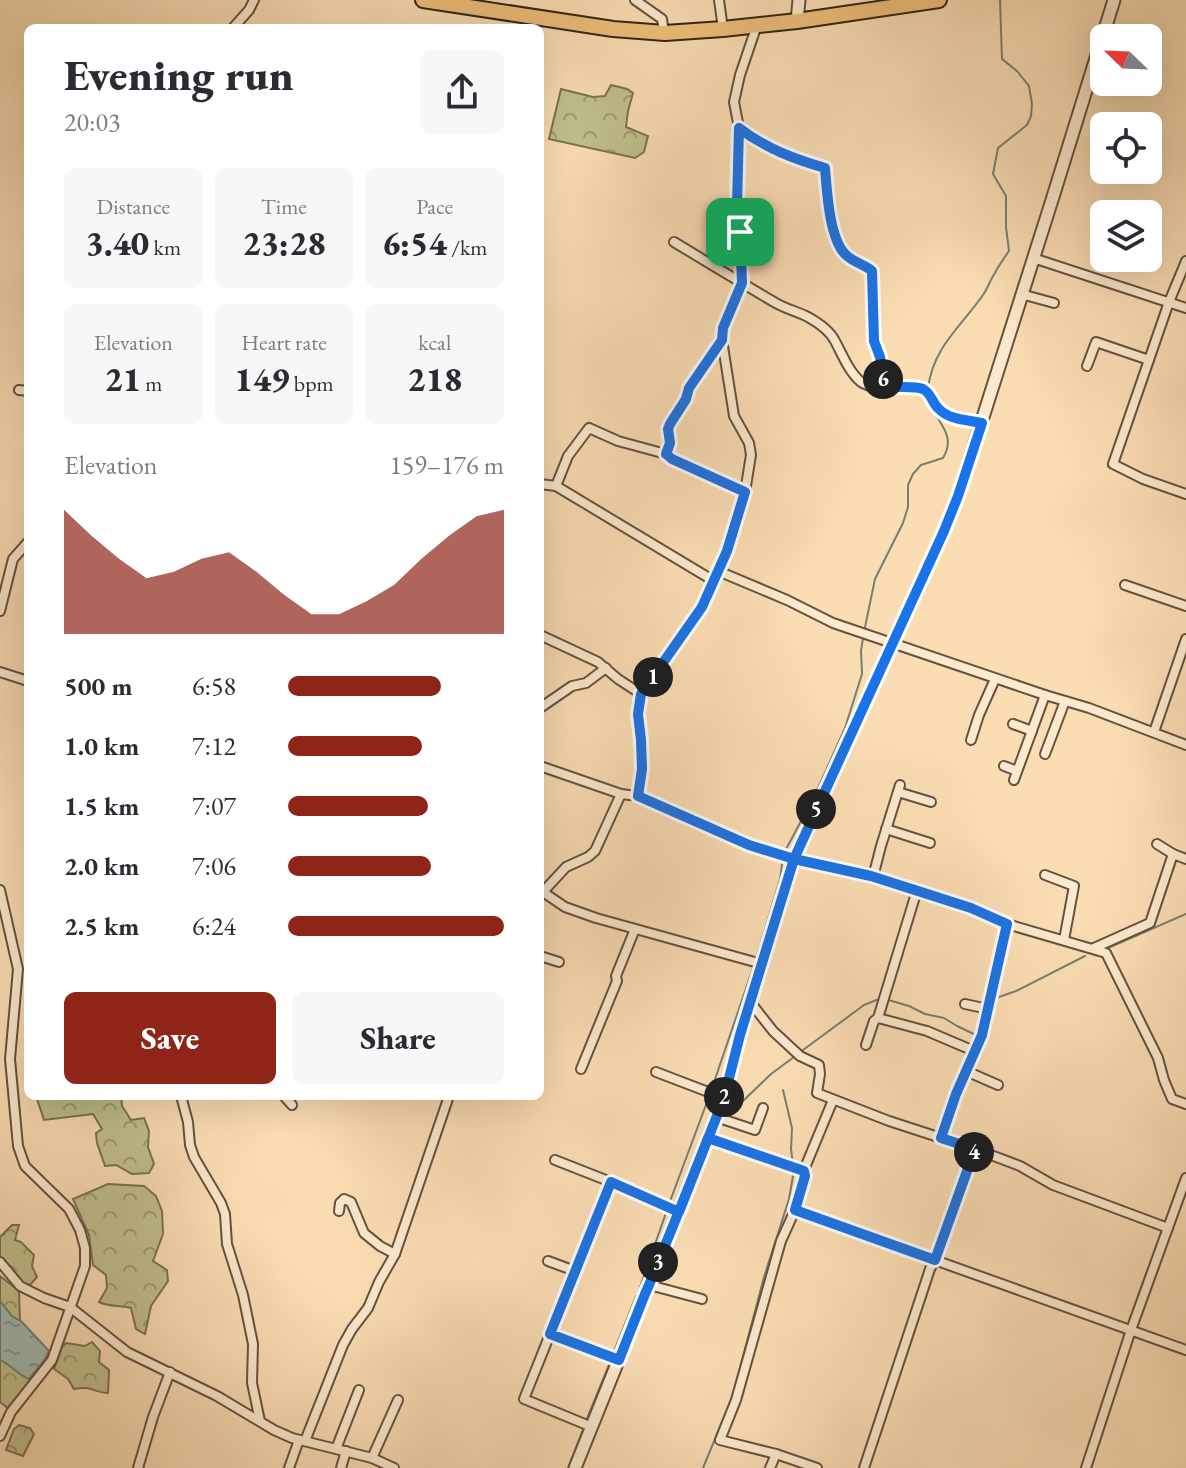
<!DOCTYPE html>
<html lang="en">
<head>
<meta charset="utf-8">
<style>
  :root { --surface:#fff; --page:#f7f7f7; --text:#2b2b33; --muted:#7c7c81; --accent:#8f2418 }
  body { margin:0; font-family:"EB Garamond",serif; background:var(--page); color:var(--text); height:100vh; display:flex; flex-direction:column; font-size:30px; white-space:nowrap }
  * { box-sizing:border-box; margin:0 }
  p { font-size:26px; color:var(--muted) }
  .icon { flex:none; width:44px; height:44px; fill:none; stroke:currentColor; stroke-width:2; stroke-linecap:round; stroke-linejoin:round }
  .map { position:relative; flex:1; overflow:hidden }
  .side { position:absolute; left:24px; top:24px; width:520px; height:1076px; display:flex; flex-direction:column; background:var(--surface); border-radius:12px; box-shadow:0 8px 32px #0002 }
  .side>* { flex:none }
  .needle { width:52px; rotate:293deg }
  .buttons { position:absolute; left:1090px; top:24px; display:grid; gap:16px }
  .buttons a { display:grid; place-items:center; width:72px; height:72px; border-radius:12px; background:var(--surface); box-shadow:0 8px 32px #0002; font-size:40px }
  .pin { position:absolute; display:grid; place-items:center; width:68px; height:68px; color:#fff; margin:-34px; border-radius:16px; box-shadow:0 4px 12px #0006 }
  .km { position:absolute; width:40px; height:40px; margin:-20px; border-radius:50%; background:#222; color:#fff; font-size:22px; line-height:40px; text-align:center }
  .round { display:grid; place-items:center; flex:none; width:84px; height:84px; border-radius:12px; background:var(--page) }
  .headline { display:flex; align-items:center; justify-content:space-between; height:136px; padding:0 40px }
  h1 { font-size:44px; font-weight:800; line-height:60px }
  .metrics { display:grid; grid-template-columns:repeat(3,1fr); gap:12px; height:136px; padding:8px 40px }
  .metrics div { display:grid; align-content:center; border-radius:12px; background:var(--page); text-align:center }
  .metrics b { font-size:34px; font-weight:800 }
  .metrics small { font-size:22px; font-weight:400 }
  .metrics p { font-size:22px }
  .chart { height:224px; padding:16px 40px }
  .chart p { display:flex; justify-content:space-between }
  .chart svg { width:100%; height:144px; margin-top:8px; fill:var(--accent); opacity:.7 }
  .action { display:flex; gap:16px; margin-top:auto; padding:16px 40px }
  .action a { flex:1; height:92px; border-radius:12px; background:var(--accent); color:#fff; font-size:32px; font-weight:800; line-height:92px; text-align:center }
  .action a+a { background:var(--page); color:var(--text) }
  ul { padding:0 40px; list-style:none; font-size:26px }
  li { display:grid; grid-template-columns:128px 96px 1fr; align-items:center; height:60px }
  li i { height:20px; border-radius:10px; background:var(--accent) }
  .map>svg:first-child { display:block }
  .forest { fill:url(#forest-crowns); stroke:#7a7252; stroke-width:2 }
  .water { fill:url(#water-ripples); stroke:#757f75; stroke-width:2 }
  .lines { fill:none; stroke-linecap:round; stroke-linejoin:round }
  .stream { stroke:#757f75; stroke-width:2 }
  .minor-casing { stroke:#66523e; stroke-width:12 }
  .tertiary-casing { stroke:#66523e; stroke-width:15 }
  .primary-casing { stroke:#342417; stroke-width:18 }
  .minor { stroke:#fce9ce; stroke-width:8 }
  .tertiary { stroke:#fce9ce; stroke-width:11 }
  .primary { stroke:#eebe7a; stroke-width:14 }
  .route-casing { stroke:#fff; stroke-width:16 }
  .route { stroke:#1a73e8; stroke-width:10 }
</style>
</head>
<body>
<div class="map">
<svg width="1186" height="1468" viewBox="0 0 1186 1468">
  <defs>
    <pattern id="forest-crowns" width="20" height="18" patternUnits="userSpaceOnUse" patternTransform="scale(2)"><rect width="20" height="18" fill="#c0c08c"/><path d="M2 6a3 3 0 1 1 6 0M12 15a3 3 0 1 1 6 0" fill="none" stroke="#9d9c71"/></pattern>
    <pattern id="water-ripples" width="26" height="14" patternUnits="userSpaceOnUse" patternTransform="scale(2)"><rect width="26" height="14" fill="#a0bbb3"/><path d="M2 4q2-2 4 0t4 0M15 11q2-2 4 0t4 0" fill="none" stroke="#839891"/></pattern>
  </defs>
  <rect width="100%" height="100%" fill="#fbddb4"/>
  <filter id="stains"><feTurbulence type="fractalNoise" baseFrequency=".0025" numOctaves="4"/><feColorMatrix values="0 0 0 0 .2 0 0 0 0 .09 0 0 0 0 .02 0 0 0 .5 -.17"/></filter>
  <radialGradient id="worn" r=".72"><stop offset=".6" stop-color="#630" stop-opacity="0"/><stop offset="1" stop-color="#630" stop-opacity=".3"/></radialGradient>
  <!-- forest -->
  <g class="forest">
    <path d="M611,85L627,89L633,93L628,111L626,127L648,136L644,152L635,158L549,139L561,89L593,97L605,96Z"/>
    <path d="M36,1096H121L122,1106L131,1120L144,1118L149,1131L148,1147L154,1164L149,1173L132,1174L116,1165L105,1166L97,1143L96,1133L102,1129L93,1114L44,1120Z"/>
    <path d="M108,1184L144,1186L156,1196L162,1211L163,1234L153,1261L167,1270L168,1281L151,1306L145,1334L136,1329L131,1308C120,1305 109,1307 99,1302L107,1288L106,1275L93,1265L89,1235L73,1199Z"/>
    <path d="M12,1225H19L15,1240L21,1242L34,1255L32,1266L37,1277L30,1285L23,1284L0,1269V1237Z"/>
    <path d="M0,1276L19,1291L20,1323L0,1329Z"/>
    <path d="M92,1342L100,1351L99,1362L109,1370L108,1393C94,1393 92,1385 74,1389L68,1379L54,1369L62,1347L66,1343L85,1346Z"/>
    <path d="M0,1355L32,1375L29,1384L9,1409L0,1402Z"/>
    <path d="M19,1425L30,1428L34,1434L23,1456L6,1450L14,1429Z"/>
  </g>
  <!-- water -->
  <path class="water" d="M0,1301L12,1316L22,1322L49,1351L45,1359L29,1379C18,1375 11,1365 0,1360Z"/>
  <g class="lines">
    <!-- stream -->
    <g class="stream">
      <path d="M928,388C934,346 960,328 983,295C988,288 990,280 995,273C999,265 1004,258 1009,251L1006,227V196L993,174L998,148L1027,125L1031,116L1032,104L1029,86L1017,71L1002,59L1000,0"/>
      <path d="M864,632L875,579L903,523L908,507V485L913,474L921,465L943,458C957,434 937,424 930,402"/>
      <path d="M785,851L814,797L845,728L862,674L861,651L863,638"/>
      <path d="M1108,948L1186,914"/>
      <path d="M756,959L780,879L783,857"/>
      <path d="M885,999L909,1006L925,1014L944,1018L957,1026L976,1035"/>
      <path d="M994,1002L996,998L1016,991L1085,956"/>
      <path d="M799,1053L864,1005L879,999"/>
      <path d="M712,1088L754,965"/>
      <path d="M783,1090L792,1128L791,1149L793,1164"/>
      <path d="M729,1101H743L771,1074L794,1057"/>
      <path d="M669,1204L710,1094"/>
      <path d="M640,1287L667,1210"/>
      <path d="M613,1354L636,1296"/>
      <path d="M586,1421L611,1360"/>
      <path d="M568,1468L584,1427"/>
      <path d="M703,1468L732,1398L764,1277L789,1199L794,1170"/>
    </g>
    <defs>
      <g id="minor">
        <path d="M635,0L662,19L664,33"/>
        <path d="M719,0L723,29"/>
        <path d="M233,28L249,10L254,0"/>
        <path d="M739,128C765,148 794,159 825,168C827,191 829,237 845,254C852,262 864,264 872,271L874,341L880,357L884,387"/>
        <path d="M674,242C707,262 740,282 774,302C785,309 797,311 808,317C817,322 830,331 835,341C842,354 849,372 861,382C877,393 906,383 922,388C933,393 932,405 940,412C951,420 969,420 982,423"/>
        <path d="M1033,258L1186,308"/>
        <path d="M1186,261L1169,302L1113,464L1143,479L1186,494"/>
        <path d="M1021,294L1054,303"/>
        <path d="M1087,366L1096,342L1149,360"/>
        <path d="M19,390L28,391"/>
        <path d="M666,454L670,443L668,429L670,424L686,399L689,388L721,341"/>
        <path d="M540,484L556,486L714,581"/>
        <path d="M556,486L568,456L589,428L618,441L666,454L672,459L745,492"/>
        <path d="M718,571L787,600L833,623L1045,695L1089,708L1186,745"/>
        <path d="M1125,585L1186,606"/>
        <path d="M0,611L13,559L28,542"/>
        <path d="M540,635L598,662L618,679L641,694"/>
        <path d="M0,672L28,681"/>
        <path d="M540,708L572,686L586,683L606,668"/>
        <path d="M1013,724L1032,731"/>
        <path d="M1154,732L1186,639"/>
        <path d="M971,740L979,715L995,679"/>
        <path d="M1045,754L1065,701"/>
        <path d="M540,766L621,794L638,796L749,845L794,859L873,877L971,908L1007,924L1106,953L1158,1058L1164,1080L1172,1099L1186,1104"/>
        <path d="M1004,766L1017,771"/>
        <path d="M1014,780L1045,695"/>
        <path d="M898,792L931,802"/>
        <path d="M638,796L642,769L641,740L638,714L641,694L702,607L727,551L745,492L751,455L749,443L734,416L722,340L723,328L742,283L740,232L737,205L739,128L734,102L740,75L757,25"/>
        <path d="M886,829L930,843"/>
        <path d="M1157,844L1173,854"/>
        <path d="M1045,875L1074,886L1064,940"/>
        <path d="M873,877L881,846L900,785"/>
        <path d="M0,890L18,969L10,1059L18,1146L25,1166L69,1209L80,1230L85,1248V1266L52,1360L11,1412L0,1436"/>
        <path d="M543,892L565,907L596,918L762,964"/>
        <path d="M541,894L566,867L588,857L595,851L621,794"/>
        <path d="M1094,948L1150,923L1173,854L1186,859"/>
        <path d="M540,956L559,962"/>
        <path d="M751,1003L773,1031L800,1056L819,1065L820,1074L817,1093L889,1121L975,1149L1020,1166L1053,1185L1168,1228"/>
        <path d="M965,1004L988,1009"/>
        <path d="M878,1018L917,890"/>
        <path d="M866,1045L874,1021L878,1018L927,1031L974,1051"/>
        <path d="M581,1069L617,981L616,976L635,929"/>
        <path d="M966,1071L998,1085"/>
        <path d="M656,1072L724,1098"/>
        <path d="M181,1096L188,1122L190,1145L194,1157L221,1203L225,1214L227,1244L243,1295L253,1344L252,1383L260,1421"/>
        <path d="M284,1096L292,1105"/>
        <path d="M716,1117L755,1130L763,1108"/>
        <path d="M708,1138L804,1171"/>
        <path d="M941,1138L956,1094L982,1035L1007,924"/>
        <path d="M555,1160L611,1182L679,1212"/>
        <path d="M795,1210L1186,1350"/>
        <path d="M339,1211L340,1203L344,1199L351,1202L364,1233L380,1246L395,1254"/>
        <path d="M548,1261L575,1271"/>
        <path d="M0,1262L20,1286L44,1298L70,1307L127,1352L217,1396L274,1430L292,1438L372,1458L394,1468"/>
        <path d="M649,1285L702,1299"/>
        <path d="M550,1334L619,1360"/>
        <path d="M592,1427L524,1399L611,1182"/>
        <path d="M305,1441L343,1345L352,1329L368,1308L379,1282L395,1254L449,1096"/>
        <path d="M336,1449L359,1390"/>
        <path d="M372,1458L398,1400"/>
        <path d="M138,1468L153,1417L170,1372"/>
        <path d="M289,1468L299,1440"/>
        <path d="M341,1468L346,1451"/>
        <path d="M770,1468L776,1454"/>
        <path d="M817,1468L776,1454L720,1440L736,1400L781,1241L795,1210L805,1176L804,1170L833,1100"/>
        <path d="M864,1468L930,1269L935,1260L975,1149"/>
        <path d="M1086,1468L1131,1330L1186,1178"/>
      </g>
      <g id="tertiary">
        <path d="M797,21L799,0"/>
        <path d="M575,1468L724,1098L740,1035L794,859L944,531L958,496L1052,200L1114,0"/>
      </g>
      <path id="primary" d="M423,0L613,29L665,33L723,29L797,21L939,0"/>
    </defs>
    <!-- minor casing -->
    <use href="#minor" class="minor-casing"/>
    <!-- tertiary casing -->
    <use href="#tertiary" class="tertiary-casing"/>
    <!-- primary casing -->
    <use href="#primary" class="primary-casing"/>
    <!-- minor -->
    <use href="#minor" class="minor"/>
    <!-- tertiary -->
    <use href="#tertiary" class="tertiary"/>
    <!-- primary -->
    <use href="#primary" class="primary"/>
  </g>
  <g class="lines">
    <defs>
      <path id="route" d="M740,232L742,283L723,328L722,340L689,388L686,399L670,424L668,429L670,443L666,454L672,459L745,492L727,551L702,607L641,694L638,714L641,740L642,769L638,796L749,845L794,859L740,1035L724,1098L679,1212L611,1182L550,1334L619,1360L645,1294L649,1285C669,1236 689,1187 708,1138L804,1171L805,1176L795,1210L935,1260L975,1149L941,1138L956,1094L982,1035L1007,924L971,908L871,876L794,859L944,531L958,496L982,423C968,420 949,420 939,409C932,403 932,394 923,389C913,385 895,388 884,387L880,357L874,341L872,271C864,264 852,262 845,254C829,237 827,191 825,168C794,159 765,148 739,128L737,205L740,232"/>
    </defs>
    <!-- route casing -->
    <use href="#route" class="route-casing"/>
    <!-- route -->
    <use href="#route" class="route"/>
  </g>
  <rect width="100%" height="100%" filter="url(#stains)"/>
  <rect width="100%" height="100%" fill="url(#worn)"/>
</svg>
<div class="buttons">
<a><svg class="needle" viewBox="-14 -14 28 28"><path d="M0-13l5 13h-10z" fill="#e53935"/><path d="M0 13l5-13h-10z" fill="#7c7c81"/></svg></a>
<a><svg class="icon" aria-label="locate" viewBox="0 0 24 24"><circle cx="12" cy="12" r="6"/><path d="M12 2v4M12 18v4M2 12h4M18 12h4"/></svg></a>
<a><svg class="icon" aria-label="layers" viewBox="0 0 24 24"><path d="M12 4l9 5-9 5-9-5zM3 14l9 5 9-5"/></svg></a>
</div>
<div class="pin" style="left:740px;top:232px;background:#1e9e55"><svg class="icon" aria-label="arrive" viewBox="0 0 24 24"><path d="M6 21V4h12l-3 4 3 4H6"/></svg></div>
<b class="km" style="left:653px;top:677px">1</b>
<b class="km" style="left:724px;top:1097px">2</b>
<b class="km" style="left:658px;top:1262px">3</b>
<b class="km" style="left:974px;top:1152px">4</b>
<b class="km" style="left:816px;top:809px">5</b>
<b class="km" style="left:883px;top:379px">6</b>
<section class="side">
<div class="headline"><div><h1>Evening run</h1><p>20:03</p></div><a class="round"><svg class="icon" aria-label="share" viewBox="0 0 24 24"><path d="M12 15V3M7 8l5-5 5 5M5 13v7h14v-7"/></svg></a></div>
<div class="metrics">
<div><p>Distance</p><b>3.40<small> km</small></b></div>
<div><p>Time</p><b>23:28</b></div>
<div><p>Pace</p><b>6:54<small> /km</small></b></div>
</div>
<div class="metrics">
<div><p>Elevation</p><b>21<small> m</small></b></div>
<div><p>Heart rate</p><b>149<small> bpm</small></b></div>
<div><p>kcal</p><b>218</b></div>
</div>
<div class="chart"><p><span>Elevation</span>159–176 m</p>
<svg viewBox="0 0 160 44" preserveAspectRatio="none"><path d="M0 44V6L10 14L20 21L30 27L40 25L50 21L60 19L70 25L80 32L90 38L100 38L110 34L120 29L130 21L140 14L150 8L160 6V44z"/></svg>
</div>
<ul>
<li><b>500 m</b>6:58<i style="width:71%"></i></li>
<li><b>1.0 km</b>7:12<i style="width:62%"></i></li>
<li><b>1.5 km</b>7:07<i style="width:65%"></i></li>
<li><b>2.0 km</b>7:06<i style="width:66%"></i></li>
<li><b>2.5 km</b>6:24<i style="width:100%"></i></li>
</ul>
<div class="action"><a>Save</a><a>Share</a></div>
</section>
</div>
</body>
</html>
